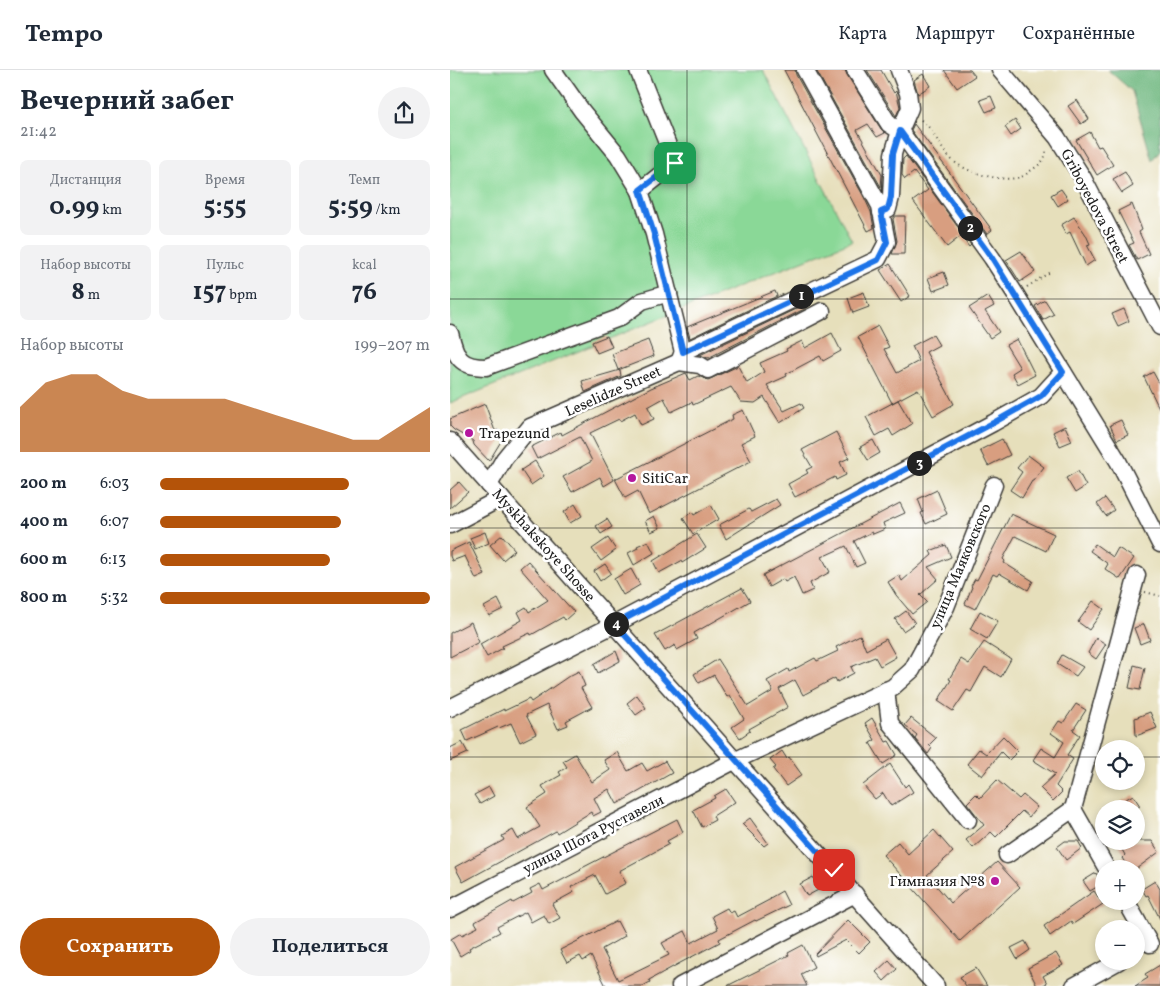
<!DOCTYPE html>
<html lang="ru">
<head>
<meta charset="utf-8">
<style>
  :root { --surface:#fff; --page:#f2f2f3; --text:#1f2937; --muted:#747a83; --line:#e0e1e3; --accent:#b45309 }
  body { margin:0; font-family:Vollkorn,serif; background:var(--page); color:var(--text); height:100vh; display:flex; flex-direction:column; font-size:19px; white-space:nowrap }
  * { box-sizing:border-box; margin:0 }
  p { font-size:16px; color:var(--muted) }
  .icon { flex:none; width:28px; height:28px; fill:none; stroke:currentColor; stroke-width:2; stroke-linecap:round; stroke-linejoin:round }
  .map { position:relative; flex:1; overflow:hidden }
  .details { display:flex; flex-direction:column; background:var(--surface); width:450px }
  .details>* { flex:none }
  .tools { position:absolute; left:645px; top:670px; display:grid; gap:10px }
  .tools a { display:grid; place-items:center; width:50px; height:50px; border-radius:50%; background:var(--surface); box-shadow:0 2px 8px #0003; font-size:25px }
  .pin { position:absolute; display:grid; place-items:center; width:42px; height:42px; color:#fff; margin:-21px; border-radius:10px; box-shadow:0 2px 8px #0006 }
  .km { position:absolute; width:25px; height:25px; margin:-12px; border-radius:50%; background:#222; color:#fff; font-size:14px; line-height:25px; text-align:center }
  .round { display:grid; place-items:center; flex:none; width:52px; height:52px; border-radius:26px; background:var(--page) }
  .headline { display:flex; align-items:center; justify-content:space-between; height:85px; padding:0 20px }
  h1 { font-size:28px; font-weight:700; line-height:38px }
  .stats { display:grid; grid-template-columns:repeat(3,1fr); gap:8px; height:85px; padding:5px 20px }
  .stats div { display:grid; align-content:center; border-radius:8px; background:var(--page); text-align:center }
  .stats b { font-size:25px; font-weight:700 }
  .stats small { font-size:14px; font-weight:400 }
  .stats p { font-size:14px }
  .chart { height:140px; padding:10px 20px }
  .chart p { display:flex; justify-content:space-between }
  .chart svg { width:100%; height:90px; margin-top:5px; fill:var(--accent); opacity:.7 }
  .button { display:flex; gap:10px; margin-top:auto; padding:10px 20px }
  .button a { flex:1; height:58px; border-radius:30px; background:var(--accent); color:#fff; font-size:20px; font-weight:700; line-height:58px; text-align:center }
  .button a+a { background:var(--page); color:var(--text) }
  ul { padding:0 20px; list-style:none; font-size:16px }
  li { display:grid; grid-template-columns:80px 60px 1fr; align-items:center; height:38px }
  li i { height:12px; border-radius:6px; background:var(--accent) }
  header { display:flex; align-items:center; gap:30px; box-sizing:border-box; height:70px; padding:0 25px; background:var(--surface); border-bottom:1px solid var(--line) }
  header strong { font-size:24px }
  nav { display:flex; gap:28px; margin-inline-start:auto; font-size:18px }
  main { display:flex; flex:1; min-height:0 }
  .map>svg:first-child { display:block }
  .green { fill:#8ad897; stroke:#537a5a }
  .forest { fill:#6fb880; stroke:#466a4e }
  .building { fill:#d89e80 }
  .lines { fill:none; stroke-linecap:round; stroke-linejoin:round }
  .minor-casing { stroke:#3a3934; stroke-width:19 }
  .path { stroke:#3a3934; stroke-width:2; stroke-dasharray:1 4; stroke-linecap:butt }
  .minor { stroke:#fff; stroke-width:16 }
  .route-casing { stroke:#fff; stroke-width:10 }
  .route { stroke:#1a73e8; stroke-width:6 }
  .grid { fill:none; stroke:#1c1c1c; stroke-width:1; stroke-opacity:0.55 }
  .poi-dot { fill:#b5179e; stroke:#fff; stroke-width:2 }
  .labels { text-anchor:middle; stroke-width:5; stroke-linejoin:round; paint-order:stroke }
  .street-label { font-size:15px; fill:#1c1c1c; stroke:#fff }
  .poi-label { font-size:15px; fill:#1c1c1c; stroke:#fff; text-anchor:start }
</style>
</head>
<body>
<header>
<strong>Tempo</strong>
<nav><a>Карта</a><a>Маршрут</a><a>Сохранённые</a></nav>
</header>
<main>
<section class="details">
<div class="headline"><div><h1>Вечерний забег</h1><p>21:42</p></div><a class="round"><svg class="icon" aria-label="share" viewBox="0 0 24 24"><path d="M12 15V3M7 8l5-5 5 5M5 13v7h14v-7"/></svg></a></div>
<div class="stats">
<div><p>Дистанция</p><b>0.99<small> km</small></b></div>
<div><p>Время</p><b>5:55</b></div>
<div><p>Темп</p><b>5:59<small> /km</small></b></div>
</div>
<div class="stats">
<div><p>Набор высоты</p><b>8<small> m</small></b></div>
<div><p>Пульс</p><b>157<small> bpm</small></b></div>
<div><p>kcal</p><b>76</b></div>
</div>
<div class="chart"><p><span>Набор высоты</span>199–207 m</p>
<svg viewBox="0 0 160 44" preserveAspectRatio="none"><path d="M0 44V22L10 10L20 6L30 6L40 14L50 18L60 18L70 18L80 18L90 22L100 26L110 30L120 34L130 38L140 38L150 30L160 22V44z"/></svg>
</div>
<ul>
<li><b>200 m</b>6:03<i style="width:70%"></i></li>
<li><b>400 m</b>6:07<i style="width:67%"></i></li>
<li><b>600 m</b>6:13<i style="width:63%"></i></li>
<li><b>800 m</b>5:32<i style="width:100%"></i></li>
</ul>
<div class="button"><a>Сохранить</a><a>Поделиться</a></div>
</section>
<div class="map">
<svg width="710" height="916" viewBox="0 0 710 916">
  <rect width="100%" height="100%" fill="#fff"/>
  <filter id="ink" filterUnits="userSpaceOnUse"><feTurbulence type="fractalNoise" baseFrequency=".02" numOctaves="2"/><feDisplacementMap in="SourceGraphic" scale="10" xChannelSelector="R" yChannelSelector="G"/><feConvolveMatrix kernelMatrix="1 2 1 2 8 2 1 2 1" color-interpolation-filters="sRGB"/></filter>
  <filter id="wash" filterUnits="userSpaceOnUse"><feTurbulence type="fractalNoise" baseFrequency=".0096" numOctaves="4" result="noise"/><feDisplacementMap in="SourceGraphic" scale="20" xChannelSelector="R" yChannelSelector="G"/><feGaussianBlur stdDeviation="1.12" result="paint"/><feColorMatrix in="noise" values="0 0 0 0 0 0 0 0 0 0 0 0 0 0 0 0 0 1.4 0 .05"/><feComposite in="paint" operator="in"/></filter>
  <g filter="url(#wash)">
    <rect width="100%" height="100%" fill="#e6dfbb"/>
    <!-- green -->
    <path class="green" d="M0,0H313L402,171L0,333Z"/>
    <!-- forest -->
    <path class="forest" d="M658,0H710V80L702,90L682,21Z"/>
    <g id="blocks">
      <!-- building -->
      <g class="building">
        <path d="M334,0H345L346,5L414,127L421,142L424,158L418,161Z"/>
        <path d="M366,0H395L397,5L431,59L435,63L427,67L418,54L407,60L432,105L431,117Z"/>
        <path d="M417,0H431L444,23L446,21L450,37L446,46Z"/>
        <path d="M494,0H520L525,6L507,18Z"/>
        <path d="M473,4L480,16L468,24L464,10Z"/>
        <path d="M541,26L546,38L536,42L530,30Z"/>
        <path d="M627,30L639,49L631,54L618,36Z"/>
        <path d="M565,50L571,59L561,66L555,57Z"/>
        <path d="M464,54L542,160L537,164L461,60Z"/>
        <path d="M640,62L648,77L651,76L663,95L647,105L626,70Z"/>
        <path d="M456,86L521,175L519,177L511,166L497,177L463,131L478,120L464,102L455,109L452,105L453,89Z"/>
        <path d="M675,102L683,116L672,123L663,109Z"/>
        <path d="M611,119L618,129L608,136L601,125Z"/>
        <path d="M682,134L692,160L689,162L699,184L687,190L679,175L684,173L668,141Z"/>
        <path d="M445,146H455L454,184H442L447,171L443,149Z"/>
        <path d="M624,147L636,165L640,174L637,175L645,190L636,196L620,162L616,164L611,155Z"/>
        <path d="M571,181L585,202L570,212L556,190Z"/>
        <path d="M440,194L460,226L451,232L430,200Z"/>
        <path d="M494,202L499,215L483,221L478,208Z"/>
        <path d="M325,221L327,226L240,268L237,257Z"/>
        <path d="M414,222L419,237L403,243L398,228Z"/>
        <path d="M538,226L544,236L535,241L549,262L540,268L519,238Z"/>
        <path d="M595,230L604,244L593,250L585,236Z"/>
        <path d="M356,234L358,237L258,288L250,285Z"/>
        <path d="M674,239L679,251L668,256L662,244Z"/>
        <path d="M428,256L439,277L434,279L447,303L469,291L462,276L483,265L489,275L476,282L504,334L483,346L468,319L442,333L408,267Z"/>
        <path d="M382,263L391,281L373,291L370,286L336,304L337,306L317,315L334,341L351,333L354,338L330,353L314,327L305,333L291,332L281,317L243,335L242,332L221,342L214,328L198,337L204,349L191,355L185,343L170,351L169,349L140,363L164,410L154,416L150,407L122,422L113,407L142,391L130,367L87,389L81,377L111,362L112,365L201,318L236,303L240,310L248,306L258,310L288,296L297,313L314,302L310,293L337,281L336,279L352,271L355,278Z"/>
        <path d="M157,266L162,277L147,283L142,272Z"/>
        <path d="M567,269L585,305L568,314L562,303L570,298L556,275Z"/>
        <path d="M198,270L204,286L168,300L162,284Z"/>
        <path d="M170,300L171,306L135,322L132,311Z"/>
        <path d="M703,302L710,315V340L694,307Z"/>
        <path d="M448,330L462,354L443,366L439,359L426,366L416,347Z"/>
        <path d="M35,334L45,361L48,360L53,368L39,391L24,375L23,371L4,360L0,356V349Z"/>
        <path d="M293,340L305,366L291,373L301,391L199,444L188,421L175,428L165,409L283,349L282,345Z"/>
        <path d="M671,350L678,365L667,370L660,355Z"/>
        <path d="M615,356L622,371L610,376L603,362Z"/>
        <path d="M386,362L399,388L390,392L396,405L386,410L385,407L345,427L338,414L358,403L356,400L362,397L352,380Z"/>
        <path d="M552,369L560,385L538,396L530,380Z"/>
        <path d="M423,370L430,383L418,390L410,377Z"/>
        <path d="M578,385L594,397L583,411H582L572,428L560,420L572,402L567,398Z"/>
        <path d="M85,391L94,406L81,415L71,400Z"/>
        <path d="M628,401L636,416L625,423L616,408Z"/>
        <path d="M9,412L18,422L0,438V420Z"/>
        <path d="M487,420L497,444L476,454L471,443L473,442L468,429Z"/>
        <path d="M655,428L664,440L656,446L647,434Z"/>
        <path d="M326,429L330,435L276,469L269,455L299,439L301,442Z"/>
        <path d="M450,433L455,443L433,453L435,459L423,464L422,462L404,471L415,493L406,497L396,476L372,487L380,502L360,513L363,520L352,525L344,507L335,512L333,509L319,517L313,505Z"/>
        <path d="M125,434L132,446L120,453L114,442Z"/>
        <path d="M261,435L269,449L243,464L233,448L242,442L244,445Z"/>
        <path d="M561,444L604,464L596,481L565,466L553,489L555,491L554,493L583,511L578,520L549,503L547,506L543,504L525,539L515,534L522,517L521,516L525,509L527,510Z"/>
        <path d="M204,446L210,458L201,462L195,451Z"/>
        <path d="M157,449L162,457L151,464L146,456Z"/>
        <path d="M35,462L39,473L25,479L20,468Z"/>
        <path d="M247,464L256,478L232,493L231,491L209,503L203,491Z"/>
        <path d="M52,465L65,480L53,490L40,475Z"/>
        <path d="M158,468L166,480L151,491L142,479Z"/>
        <path d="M198,471L204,483L184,495L178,483L188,478L187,476Z"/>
        <path d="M19,472L35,505L26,509L15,486L2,491L0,486V481Z"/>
        <path d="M645,474L663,487L668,478L684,488L670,509L655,499L658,494L640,481Z"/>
        <path d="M496,475L501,487L478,497L488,509L470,525L477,532L462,544L446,525L438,512L449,505L452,511L482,485L480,481Z"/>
        <path d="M78,491L124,542L115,550L113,547L81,565L80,563L52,576L53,578L37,587L30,574L72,550L68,542L76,537L79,542L98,530L70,498Z"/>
        <path d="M155,494L161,503L150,511L144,501Z"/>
        <path d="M181,499L190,515L173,525L164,509Z"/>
        <path d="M292,518L300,531L244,563L247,569L227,580L225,575L215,581L205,565Z"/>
        <path d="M48,529L53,539L39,546L34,537Z"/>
        <path d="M643,531L654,539L639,560L628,552Z"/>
        <path d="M456,541L465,553L453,561L445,549Z"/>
        <path d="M530,541L548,551L537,569L520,559Z"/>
        <path d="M21,552L29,572L0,587V563Z"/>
        <path d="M694,554L700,570L690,574L684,558Z"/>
        <path d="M410,565L416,580L436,569L446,587L430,596L425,587L401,597L404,603L387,612L385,608L353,625L345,610L329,619L338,637L299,659L300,661L290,668L282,657L294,649L280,625L277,627L264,605L249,613L244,604L268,589L298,636L323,621L317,611L338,599L339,602L365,588L367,591L388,581L386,577Z"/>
        <path d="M646,568L656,574L646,589L638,583Z"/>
        <path d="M534,572L561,589L551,607L535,597L521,622L517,620L503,641L488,631L501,610L499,609L511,589L519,594Z"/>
        <path d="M166,581L170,591L148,603L144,594Z"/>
        <path d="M612,585L633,597L626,606L607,594Z"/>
        <path d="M684,595L695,598L690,620L679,618Z"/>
        <path d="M129,601L135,616L131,618L142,637L116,651L118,655L108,659L97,635L76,645L86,664L70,672L61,653L49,658L48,657L17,671L12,660L54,639V641L79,629L81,632L119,606Z"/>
        <path d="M187,625L196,638L186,645L177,633Z"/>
        <path d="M626,634L636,640L623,660L630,665L617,685L623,689L606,716L612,722L603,731L590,718L605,704L583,690L591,678L605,687L614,672L601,663L609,651L613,653Z"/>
        <path d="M700,642L707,658L686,666L685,648Z"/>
        <path d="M422,648L436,672L439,671L447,685L433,694L420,673L425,670L415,653Z"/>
        <path d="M461,648L486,668L479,675L482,678L478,684L465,668L467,665L455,655Z"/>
        <path d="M553,666L568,681L559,690L551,682L532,706L517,694L529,679L536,684Z"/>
        <path d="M12,672L18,683L0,691V678Z"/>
        <path d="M332,681L337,689L339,687L352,705L336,716L323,699L326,697L320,690Z"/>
        <path d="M167,682L178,701L192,693L197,701L215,691L222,703L167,734L159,719L144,728L151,742L143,746L141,742L107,763L106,761L13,812L5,797L54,770L52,766L63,760L68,769L90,757L77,737L97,724L92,716L111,705L109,702L117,697L113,691L125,684L142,712L160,700L154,690Z"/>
        <path d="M440,694L455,717L458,714L463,722L441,736L433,723L425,729L413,715Z"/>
        <path d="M547,710L569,729L573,725L587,737L579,747L572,741L546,767L541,762L523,778L516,770L534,755L517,733L526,724L530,728Z"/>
        <path d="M39,717L44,726L30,734L24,725Z"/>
        <path d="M276,719L285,732L263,746L265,750L252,757L243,740L265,728L264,726Z"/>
        <path d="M683,725L690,736L685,739H659Z"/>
        <path d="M300,748L318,773L314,776L292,754Z"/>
        <path d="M227,749L233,762L217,771L219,774L169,801L176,813L155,824L145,805L121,817L124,822L102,834L110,848L99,854L94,845L81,852L76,842L47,857L50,862L19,878L20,880L10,886L1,869L11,863L12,865L28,857L25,852L62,831L63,833L82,823L80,819L90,814L93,820L131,800L130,799Z"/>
        <path d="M484,760L503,782L477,805L501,833L547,792L570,817L510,871L433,785L448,772L458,784Z"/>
        <path d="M615,771H628L632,778L616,790L607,777Z"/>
        <path d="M667,771H702L709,782L686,799H679L672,788L675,785Z"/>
        <path d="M646,803L652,814L640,821L633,811Z"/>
        <path d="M363,807L370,819L357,826L350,814Z"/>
        <path d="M705,811L710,819V849L698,825L696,826L692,819Z"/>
        <path d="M332,821L339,835L306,851L305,850L269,869L270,872L232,892L199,910L200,912L193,916H156L141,886L133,891L130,886L117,893L110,880L167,851L175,866L152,879L168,910L219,885L212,873L235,861L241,873L268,859L262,846L277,838L280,843L284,841L287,847L321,829L320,828Z"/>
        <path d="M644,821L653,834L623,854L621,851L600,866L594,856Z"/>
        <path d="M398,850L420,872L409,883L396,870L366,886L365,884Z"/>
        <path d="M575,871L580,880L567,889L561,878Z"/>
        <path d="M353,875L364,897L351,904L357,916H277L339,885L338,883Z"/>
        <path d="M606,883L613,895L593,906L597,913L592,916H587L578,898Z"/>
        <path d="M439,890L447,899L434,911L426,902Z"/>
        <path d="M710,895V916H685L698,908L695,904Z"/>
        <path d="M526,898L537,916H516L510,907Z"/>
      </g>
    </g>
  </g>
  <g filter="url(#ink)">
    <use href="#blocks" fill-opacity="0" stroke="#3a3934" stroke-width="1"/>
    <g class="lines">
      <defs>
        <g id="minor">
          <path d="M103,0L132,41L168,85L190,121L204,164L233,282"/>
          <path d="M188,0L225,93L190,121"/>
          <path d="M405,0L439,54L450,61L542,188L566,225L668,391L710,474"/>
          <path d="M550,0L607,67L633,108L710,257"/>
          <path d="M431,142L438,139L441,127L443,84L450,61L460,38L458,23L449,0"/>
          <path d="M0,263C6,288 10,297 36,297L169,248L192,231L219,223"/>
          <path d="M229,292L233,282L428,189L437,172L430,136L355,0"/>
          <path d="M229,292L250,295L258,300L372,241"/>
          <path d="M0,371L486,916"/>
          <path d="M39,415L54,389L80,357L229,292"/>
          <path d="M0,455L51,428"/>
          <path d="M436,620L440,653L518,750"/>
          <path d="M0,638L165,554L543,353L591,326L613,302"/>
          <path d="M623,739L657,799"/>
          <path d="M557,785L623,739L687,505"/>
          <path d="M676,831L700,874"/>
          <path d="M0,839L286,690L443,617L462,600L496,537L544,415"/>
          <path d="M230,916L405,824"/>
          <path d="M624,916L669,891"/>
        </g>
      </defs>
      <!-- minor casing -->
      <use href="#minor" class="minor-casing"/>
      <!-- path -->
      <g class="path">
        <path d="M471,50C485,60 489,78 501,89C515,103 556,114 573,106C577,104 580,101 583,99C591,94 597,88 596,78"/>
        <path d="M577,217L600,202"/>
        <path d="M695,522L710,526"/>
      </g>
      <!-- minor -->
      <use href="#minor" class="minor"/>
    </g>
  </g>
  <g class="lines" filter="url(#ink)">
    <defs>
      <path id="route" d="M225,93L190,120L204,164L233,282L428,190L437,172L431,142L438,139L441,127L443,84L450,61L542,188L613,302L591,326L543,353L165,554L384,800"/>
    </defs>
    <!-- route casing -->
    <use href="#route" class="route-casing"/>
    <!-- route -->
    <use href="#route" class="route"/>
  </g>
  <!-- grid -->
  <path class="grid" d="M237,0V916M473,0V916M0,229H710M0,458H710M0,687H654M686,687H710"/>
  <!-- markers -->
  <g class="poi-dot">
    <circle cx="19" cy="363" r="5"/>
    <circle cx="182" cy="408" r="5"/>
    <circle cx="545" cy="811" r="5"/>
  </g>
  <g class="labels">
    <!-- street labels -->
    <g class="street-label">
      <text transform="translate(645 136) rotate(62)" y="5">Griboyedova Street</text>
      <text transform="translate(163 321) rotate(-24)" y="5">Leselidze Street</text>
      <text transform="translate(94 475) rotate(48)" y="5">Myskhakskoye Shosse</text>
      <text transform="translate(510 496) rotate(-67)" y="5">улица Маяковского</text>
      <text transform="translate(143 764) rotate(-27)" y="5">улица Шота Руставели</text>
    </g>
    <!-- poi labels -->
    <g class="poi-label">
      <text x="29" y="368">Trapezund</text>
      <text x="192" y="413">SitiCar</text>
      <text x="535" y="816" text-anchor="end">Гимназия №8</text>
    </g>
  </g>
</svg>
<div class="tools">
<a><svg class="icon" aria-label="locate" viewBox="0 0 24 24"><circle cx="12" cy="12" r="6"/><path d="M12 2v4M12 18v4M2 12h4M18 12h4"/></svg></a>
<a><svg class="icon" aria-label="layers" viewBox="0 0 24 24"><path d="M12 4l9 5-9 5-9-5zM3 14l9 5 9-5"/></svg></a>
<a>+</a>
<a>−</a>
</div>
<div class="pin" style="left:225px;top:93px;background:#1e9e55"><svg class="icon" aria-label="arrive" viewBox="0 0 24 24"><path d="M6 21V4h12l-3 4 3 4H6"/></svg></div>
<div class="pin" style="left:384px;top:800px;background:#d93025"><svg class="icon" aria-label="check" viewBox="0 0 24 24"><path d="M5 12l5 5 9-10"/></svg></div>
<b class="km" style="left:351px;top:226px">1</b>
<b class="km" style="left:520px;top:158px">2</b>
<b class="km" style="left:469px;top:393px">3</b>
<b class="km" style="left:166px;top:554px">4</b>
</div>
</main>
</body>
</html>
